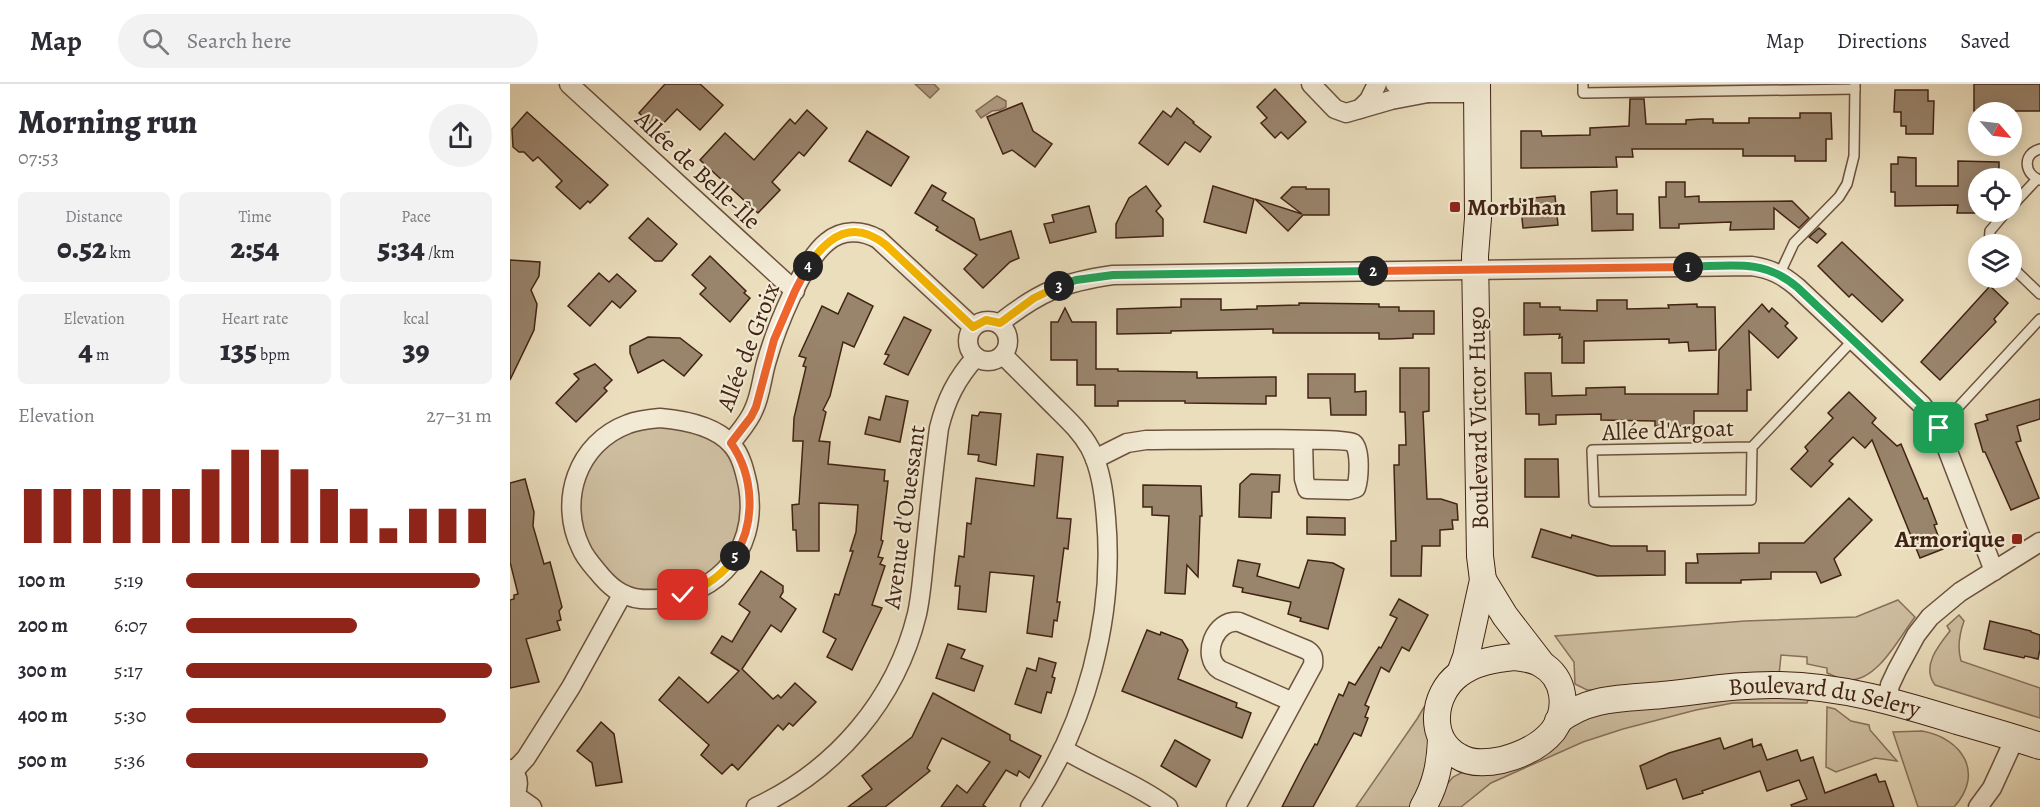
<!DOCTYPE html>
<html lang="en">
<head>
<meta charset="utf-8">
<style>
  :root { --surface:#fff; --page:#f2f2f3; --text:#2b2b33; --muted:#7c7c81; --line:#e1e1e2; --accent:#8f2418 }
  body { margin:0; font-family:Alegreya,serif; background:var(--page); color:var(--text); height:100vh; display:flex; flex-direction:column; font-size:22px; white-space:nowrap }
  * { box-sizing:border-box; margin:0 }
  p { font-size:20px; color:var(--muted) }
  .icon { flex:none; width:33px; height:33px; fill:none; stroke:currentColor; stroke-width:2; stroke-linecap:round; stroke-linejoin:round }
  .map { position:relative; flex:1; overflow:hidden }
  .side { display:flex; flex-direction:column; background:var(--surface); width:510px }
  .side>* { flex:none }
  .needle { width:39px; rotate:118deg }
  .tools { position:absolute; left:1458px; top:18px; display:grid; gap:12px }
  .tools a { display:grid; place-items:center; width:54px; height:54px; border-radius:50%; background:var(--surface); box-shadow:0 3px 15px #0003; font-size:30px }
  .pin { position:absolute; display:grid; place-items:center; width:51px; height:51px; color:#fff; margin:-26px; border-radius:12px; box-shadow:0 3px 9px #0006 }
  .km { position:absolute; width:30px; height:30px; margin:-15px; border-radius:50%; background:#222; color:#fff; font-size:16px; line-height:30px; text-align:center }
  .round { display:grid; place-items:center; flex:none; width:63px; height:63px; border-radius:32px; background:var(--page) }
  .headline { display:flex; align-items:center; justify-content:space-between; height:102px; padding:0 18px }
  h1 { font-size:33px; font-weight:800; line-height:45px }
  .stats { display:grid; grid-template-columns:repeat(3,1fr); gap:9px; height:102px; padding:6px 18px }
  .stats div { display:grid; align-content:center; border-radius:9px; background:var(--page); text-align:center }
  .stats b { font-size:30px; font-weight:800 }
  .stats small { font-size:16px; font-weight:400 }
  .stats p { font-size:16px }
  .chart { height:168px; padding:12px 18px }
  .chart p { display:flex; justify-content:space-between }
  .chart svg { width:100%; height:108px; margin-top:6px; stroke:var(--accent); stroke-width:6 }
  ul { padding:0 18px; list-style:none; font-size:20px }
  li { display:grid; grid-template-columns:96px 72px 1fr; align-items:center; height:45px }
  li i { height:15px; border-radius:8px; background:var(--accent) }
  header { display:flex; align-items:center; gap:36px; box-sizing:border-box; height:84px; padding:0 30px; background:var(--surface); border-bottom:2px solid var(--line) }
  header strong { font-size:28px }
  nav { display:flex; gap:33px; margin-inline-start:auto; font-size:21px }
  .search { width:420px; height:54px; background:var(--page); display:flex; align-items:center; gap:15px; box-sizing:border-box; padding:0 21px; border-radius:33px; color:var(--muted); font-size:22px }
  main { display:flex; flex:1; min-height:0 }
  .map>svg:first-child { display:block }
  .green { fill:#cebea0; stroke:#88705a; stroke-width:1.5 }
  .water { fill:#b19e84; stroke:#846d57; stroke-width:1.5 }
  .building { fill:#99846c; stroke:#412314; stroke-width:1.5 }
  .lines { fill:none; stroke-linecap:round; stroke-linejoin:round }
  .lane-casing { stroke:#6c523e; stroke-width:12 }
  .street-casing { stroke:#6c523e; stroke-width:21 }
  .secondary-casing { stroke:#412314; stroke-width:28 }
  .lane { stroke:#f2ead4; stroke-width:9 }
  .street { stroke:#f2ead4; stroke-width:18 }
  .secondary { stroke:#f2ead4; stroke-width:26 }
  .split-1-casing { stroke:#fff; stroke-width:12 }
  .split-2-casing { stroke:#fff; stroke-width:12 }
  .split-3-casing { stroke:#fff; stroke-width:12 }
  .split-4-casing { stroke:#fff; stroke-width:12 }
  .split-5-casing { stroke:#fff; stroke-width:12 }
  .split-6-casing { stroke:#fff; stroke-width:12 }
  .split-1 { stroke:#22a559; stroke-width:8 }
  .split-2 { stroke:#f0652b; stroke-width:8 }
  .split-3 { stroke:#22a559; stroke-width:8 }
  .split-4 { stroke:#f5b400; stroke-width:8 }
  .split-5 { stroke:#f0652b; stroke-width:8 }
  .split-6 { stroke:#f5b400; stroke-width:8 }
  .poi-dot { fill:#8f2418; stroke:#f2ead4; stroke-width:2 }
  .labels { text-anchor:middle; stroke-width:4.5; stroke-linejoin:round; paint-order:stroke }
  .street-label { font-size:24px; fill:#412314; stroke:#f2ead4 }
  .poi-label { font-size:24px; font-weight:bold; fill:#412314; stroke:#f2ead4; text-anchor:start }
</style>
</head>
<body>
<header>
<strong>Map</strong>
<div class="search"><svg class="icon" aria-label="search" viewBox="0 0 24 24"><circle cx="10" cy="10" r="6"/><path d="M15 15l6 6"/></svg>Search here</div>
<nav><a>Map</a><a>Directions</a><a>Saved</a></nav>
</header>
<main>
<section class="side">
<div class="headline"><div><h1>Morning run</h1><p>07:53</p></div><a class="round"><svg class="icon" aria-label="share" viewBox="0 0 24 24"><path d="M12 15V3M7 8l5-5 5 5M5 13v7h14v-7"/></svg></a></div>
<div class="stats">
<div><p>Distance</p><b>0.52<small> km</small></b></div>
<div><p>Time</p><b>2:54</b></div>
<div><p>Pace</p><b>5:34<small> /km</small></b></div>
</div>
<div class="stats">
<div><p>Elevation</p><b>4<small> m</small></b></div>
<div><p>Heart rate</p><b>135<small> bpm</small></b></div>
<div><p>kcal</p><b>39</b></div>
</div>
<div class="chart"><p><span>Elevation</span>27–31 m</p>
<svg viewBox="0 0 160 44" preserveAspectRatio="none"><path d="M5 44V22M15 44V22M25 44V22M35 44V22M45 44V22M55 44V22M65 44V14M75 44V6M85 44V6M95 44V14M105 44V22M115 44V30M125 44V38M135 44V30M145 44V30M155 44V30"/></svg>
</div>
<ul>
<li><b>100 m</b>5:19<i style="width:96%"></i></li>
<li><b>200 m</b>6:07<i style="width:56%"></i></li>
<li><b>300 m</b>5:17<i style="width:100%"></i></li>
<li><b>400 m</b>5:30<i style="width:85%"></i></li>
<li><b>500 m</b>5:36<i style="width:79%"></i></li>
</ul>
</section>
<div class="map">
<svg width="1530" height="723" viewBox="0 0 1530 723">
  <rect width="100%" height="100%" fill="#ebdebd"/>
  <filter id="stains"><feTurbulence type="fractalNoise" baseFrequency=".00333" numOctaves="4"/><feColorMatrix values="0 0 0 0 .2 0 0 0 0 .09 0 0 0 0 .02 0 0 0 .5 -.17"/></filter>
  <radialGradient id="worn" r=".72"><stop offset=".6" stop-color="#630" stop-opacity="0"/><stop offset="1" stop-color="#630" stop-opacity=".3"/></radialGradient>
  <!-- green -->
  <g class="green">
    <path d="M166,340L206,355L221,370L233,416V439L222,466L209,482L188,498L167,506L116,505L109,502L77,460L69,441L72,393L86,371L108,351L139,341Z"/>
    <path d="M1388,516L1405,533C1390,552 1368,597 1339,596C1331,596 1325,592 1317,589V584L1297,580V573L1271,571L1269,591L1091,606H1077L1065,600L1064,578L1045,552L1235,537L1346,533Z"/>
    <path d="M1449,531L1454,537C1449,551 1447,563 1451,577L1530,604V634L1425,601C1411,583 1428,562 1440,547L1437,542Z"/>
    <path d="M1222,611L1299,614L1297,619H1223L1186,626L1113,645L1073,658L981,699L951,723H924L933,705L943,693L1069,630Z"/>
    <path d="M918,621L923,676L900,723H846L907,635L914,623Z"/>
    <path d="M1317,623L1325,625L1341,637L1359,641L1360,646L1387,677L1365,674L1326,688L1316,683Z"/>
    <path d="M1412,647C1452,654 1475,689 1444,723H1408L1383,648Z"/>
  </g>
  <!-- water -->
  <g class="water">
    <path d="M405,0H424L429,5L420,14Z"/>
    <path d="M487,12L496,17V23L490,26L482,27L471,34L466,27Z"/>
  </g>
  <!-- building -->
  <g class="building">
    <path d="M155,0H190L213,21L190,46L167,25L147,46L129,29Z"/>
    <rect x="1464" y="0" width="66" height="27"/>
    <path d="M765,5L796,38L778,55L771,48L765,54L751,39L757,34L747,23Z"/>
    <path d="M1385,6H1418V17H1424L1423,50H1396V42H1391V28H1384Z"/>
    <path d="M1120,15H1134L1136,40H1176V36L1191,35H1203V39H1239V34H1290V29H1321L1322,55H1316V77H1285V72H1233V65H1122L1123,73H1106L1107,83L1011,84V47H1031L1032,52L1080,51V44L1119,42Z"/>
    <path d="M512,19L523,47L542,60L525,83L502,66L493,70L477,33Z"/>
    <path d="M667,24L684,38L683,39L701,53L690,68L675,58L658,81L629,59L653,27L661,33Z"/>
    <path d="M297,26L317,44L294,72L289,68L262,98L270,106L248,129L190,76L215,49L244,76L280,35L285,40Z"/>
    <path d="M17,28L98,101L80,119L78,117L70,125L46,103L52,97L28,73L23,77L14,68H9L3,63L2,45Z"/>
    <path d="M357,47L399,73L381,102L339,77Z"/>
    <path d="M1388,73L1406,74V102H1448V77L1489,78V94H1468V129H1447L1448,121L1385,122V108H1381V80H1388Z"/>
    <path d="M1156,98H1175V113L1189,112V118L1282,117L1299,134L1289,144L1264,124V145L1220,146L1221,138L1169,140V144H1150L1149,113H1156Z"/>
    <path d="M422,101L436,109L432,116L464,135L470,156L501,147L509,174L500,178L473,204L454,185L467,171L426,146L428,143L405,129Z"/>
    <path d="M636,102L651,122L646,127L653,135V152L606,154V140L619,114Z"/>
    <path d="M703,102L744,115L736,149L694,138Z"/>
    <path d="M782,103H796V105H819V131H793L778,147L745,115L792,130L771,114Z"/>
    <path d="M1107,106V130H1123V146L1082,147L1081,108Z"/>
    <path d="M1045,112L1048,141L1013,144L1010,115Z"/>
    <path d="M579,122L586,148L540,159L534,140L544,138L542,131Z"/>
    <path d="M138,134L167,160L152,177H145L119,154Z"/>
    <path d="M1309,144L1316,150L1307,159L1299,153Z"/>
    <path d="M1332,158L1393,216L1372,238L1342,210L1339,213L1308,182Z"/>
    <path d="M200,172L236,207L234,209L240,214L220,238L190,210L196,204L182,191Z"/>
    <path d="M0,176L30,178L29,192L21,206L27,220L24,246L0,296Z"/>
    <path d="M89,189L99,198L107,190L126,207L110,224L102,217L80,242L58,222Z"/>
    <path d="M1480,202L1498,219L1484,235L1486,238L1430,296L1411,278Z"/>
    <path d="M338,209L363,222L344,263L333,258L320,312L313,326L316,328L309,357L320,358L318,380L375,386L374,397H378L371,456L373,457L368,473L373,474L370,480L375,482L362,521L372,524L342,586L317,573L326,555L313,548L325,510L329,511L343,467H340L346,448L348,421L309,419V467H287L286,446H283L282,421L289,420L293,357H283L284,334L296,283L293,282L296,274L289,272L312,222L328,230Z"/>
    <path d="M671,215H711V226L747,225V222L789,221V219L869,220V223H889V227H924V250H903V254L879,255H869V249H763V245L661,247V249L607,250V225L671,223Z"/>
    <path d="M1087,216H1117V225L1159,224L1158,221L1187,220V223H1205L1206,266L1179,267L1178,258L1159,259V255L1074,257V279H1052V253L1049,254L1050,250L1014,251V219H1030V223H1050V226L1087,227Z"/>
    <path d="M1252,220L1259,228L1262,224L1278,239L1275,242L1287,254L1268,274L1239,247L1241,306H1237V327H1184V342H1145V337L1091,336V330L1046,331V340L1029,341V330H1016L1015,289H1041L1042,312L1076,311V304L1115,303V310H1208L1209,266Z"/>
    <path d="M555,224L562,238H586V285H608V287L687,288V294L766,293V312H756V320L675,319V317H608V322H585V301H567V276H541V238H548Z"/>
    <path d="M394,233L421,246L398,291L374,280L379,271L375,270Z"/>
    <path d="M138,253L170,254L192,271L174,292L153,276L128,289L120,269V262Z"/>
    <path d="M85,280L102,296L94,304L97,307L66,338L46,319L69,295L64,290Z"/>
    <path d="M890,284H919V327L913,328L917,415H931L947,420L948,436H942L943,445L930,446V462H912L911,492H881V457H886L884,381H889V361H896L895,328H890Z"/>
    <path d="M798,290H845V308L856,307V331H821L820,314H798Z"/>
    <path d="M1339,308L1366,334L1362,339L1387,362L1391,360L1414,415L1417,414L1427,440L1424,441L1433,465L1410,474L1362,356L1355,364L1343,353L1319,377L1323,380L1301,403L1281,385L1298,367L1295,363L1323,334L1318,329Z"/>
    <path d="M376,312L398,317L390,358L355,350L359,333L370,336Z"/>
    <path d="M1530,315V335L1507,342L1511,357L1506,358L1529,414L1501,426L1475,368H1473L1465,340L1478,336L1476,331Z"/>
    <path d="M470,328L491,330L486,381L468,377L469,371L458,370L462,331L468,332Z"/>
    <path d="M527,370L553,373L547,434L561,435L558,465L554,464L547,518H550L547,537L544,536L542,553L517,549L524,492L480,488L476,528L448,525L450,502H445L449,472L454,473L457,439L461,440L466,394L524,402Z"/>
    <path d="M1015,375H1048L1049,413H1015Z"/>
    <path d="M741,390L770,391L769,408H762L761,434L729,433L730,400Z"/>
    <path d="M15,395L24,428L23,442L34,480L40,478L52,523L49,527L51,536L47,537L50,546L16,555L29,598L0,604V516L4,515V511L8,510L0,478V399Z"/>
    <path d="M633,401L691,402L692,432H690L688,493L677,481L675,510L655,509L659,432L642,431V423H633Z"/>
    <path d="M1339,414L1362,436L1324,475L1331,491L1311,499L1306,488H1261V495L1231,496V499H1176V479H1188L1187,470L1249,469V459H1294Z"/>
    <path d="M797,433L835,434V451L797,450Z"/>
    <path d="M1031,445L1061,454L1062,451L1101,462H1137V467H1155V491L1087,492L1022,473Z"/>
    <path d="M728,476L750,480L747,492L789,504L798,476L823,479L834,485L818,545L790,537L791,534L778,530L781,518L732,508L733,504L723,502Z"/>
    <path d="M251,487L273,502V508L270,513L286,525L271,548L261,541L232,585L263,615L268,611L271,614L285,599L306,618L283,642L279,639L273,646L268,641L228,686L222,680L212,690L191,671L199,661L149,616L169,593L198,619L229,587L201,569L212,552L222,558L240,528L229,520Z"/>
    <path d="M889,515L918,531L899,567L892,563L879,588L871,583L855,621L859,623L855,633L858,634L851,652L844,649L803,723H772L794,680L805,660L807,661L829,610L833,612L839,598L845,601L869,563L871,564L887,534L880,531Z"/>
    <path d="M1480,537L1521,547V548L1530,551V565L1528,575L1515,572L1514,574L1474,565Z"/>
    <path d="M637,546L650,551L651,548L672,556L678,566L668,595L727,619L726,623L741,629L732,654L612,607Z"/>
    <path d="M438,560L455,566L451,574L473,582L464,607L426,594Z"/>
    <path d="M529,574L546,579L542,593L545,594L541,609L537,608L531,629L505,620L517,584L526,587Z"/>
    <path d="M423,609L500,651V656L531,672L519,694L509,687L507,692L496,686L473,721L476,723H431L447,701L457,709L480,678L432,654L417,684L420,687L375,723H338L362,705L352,692L402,653Z"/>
    <path d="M91,638L104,650L112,698L86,702L82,679L67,667Z"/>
    <path d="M1210,654L1214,665L1242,655L1243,663L1251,660L1257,676L1287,666L1291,677L1303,673L1315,709L1366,690L1369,698L1375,697L1384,723H1282L1281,721L1297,715L1289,696L1257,707L1250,687L1192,707L1193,709L1173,715L1166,695L1137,705L1130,682L1159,669Z"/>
    <path d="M665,656L700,676L686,703L651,682Z"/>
  </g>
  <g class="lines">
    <defs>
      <g id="lane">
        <path d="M1073,0V9L1345,5"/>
        <path d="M1530,65C1512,70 1514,90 1530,96"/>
        <path d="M1502,122L1527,95"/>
        <path d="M1479,160L1480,147L1496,128"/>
        <path d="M1502,183L1530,210"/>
        <path d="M1270,189L1284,159L1329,113L1337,100L1344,72L1345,0"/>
        <path d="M1429,344L1530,235"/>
        <path d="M1242,363L1241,416L1084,418L1082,366L1242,363L1343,256"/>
      </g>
      <g id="street">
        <path d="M59,0L285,207"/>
        <path d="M801,0L825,25L836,29L881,16L918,9"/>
        <path d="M885,0L918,9H967"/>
        <path d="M850,25L859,16L867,0"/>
        <circle cx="478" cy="257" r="20"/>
        <path d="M490,239C529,208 553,198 603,191L1242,182C1261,185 1273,191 1287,203L1412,321L1429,344L1484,487"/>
        <path d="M493,271C509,287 525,303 541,319C555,333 570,346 580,364C591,385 594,410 596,434C605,534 576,640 520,723"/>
        <path d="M150,334C173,336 204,341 221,360C231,370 235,388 238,402C250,471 200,520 131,515C111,513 99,502 87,487C81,480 74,472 71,464C48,417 67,359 118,340C128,336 139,335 150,334Z"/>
        <path d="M221,359C229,348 239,338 244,325C251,310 252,292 257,276C266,245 292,178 317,158C332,145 352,146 368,155L463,243"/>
        <path d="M585,375L617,359L636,356C661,356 835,353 843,359C851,365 849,395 846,404L839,406L797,405L794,395L793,357"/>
        <path d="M1377,616L1380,601L1387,586L1406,551L1420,533L1450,508L1530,458"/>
        <path d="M553,665C588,686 625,699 658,723"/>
        <path d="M0,685C11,693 10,706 0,716"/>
        <path d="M4,687L16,674L61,603L112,511"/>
        <path d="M5,711L22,723"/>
        <path d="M246,723C326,686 386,616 407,530C412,507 413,482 416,458C420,420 424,382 429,344C436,316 446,295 466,273"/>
        <path d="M726,723L803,581C804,573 803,570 797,566L729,538C705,534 690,573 710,586L783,618"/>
        <path d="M1468,723L1482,704L1505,654"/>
      </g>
      <g id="secondary">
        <path d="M973,496L995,532L1032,580"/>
        <path d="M1004,573C1013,574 1023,575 1031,580C1055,593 1059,625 1043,647C1030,663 1011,671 992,676C978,679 960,680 948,672C917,654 923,610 948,591C964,578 985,575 1004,573Z"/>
        <path d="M950,589L956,573L973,496L970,472L965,172L968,134L967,0"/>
        <path id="s1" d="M1048,637C1080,612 1114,615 1152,611C1191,607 1230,600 1270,601C1331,602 1389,619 1447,637C1475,645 1503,653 1530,662"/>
        <path d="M913,723C926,701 930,680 931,655"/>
      </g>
    </defs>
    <!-- lane casing -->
    <use href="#lane" class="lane-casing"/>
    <!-- street casing -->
    <use href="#street" class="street-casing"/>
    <!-- secondary casing -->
    <use href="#secondary" class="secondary-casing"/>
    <!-- lane -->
    <use href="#lane" class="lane"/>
    <!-- street -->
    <use href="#street" class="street"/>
    <!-- secondary -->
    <use href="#secondary" class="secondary"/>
  </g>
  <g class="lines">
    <defs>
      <path id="split-1" d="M1178,183C1220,182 1253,174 1287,203L1412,321L1429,344"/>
      <path id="split-2" d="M863,187L1178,183"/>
      <path id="split-3" d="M549,202L566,196L603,191L863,187"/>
      <path id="split-4" d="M298,182C319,151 343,135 376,161L463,243L476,236L490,239L524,214L549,202"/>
      <path id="split-5" d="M225,472C246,438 244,392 221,359L241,333L246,323L264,256L285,207L298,182"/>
      <path id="split-6" d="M173,511C195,503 213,492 225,472"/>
    </defs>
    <!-- split-1 casing -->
    <use href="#split-1" class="split-1-casing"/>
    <!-- split-2 casing -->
    <use href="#split-2" class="split-2-casing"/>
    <!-- split-3 casing -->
    <use href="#split-3" class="split-3-casing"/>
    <!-- split-4 casing -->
    <use href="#split-4" class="split-4-casing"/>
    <!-- split-5 casing -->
    <use href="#split-5" class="split-5-casing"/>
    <!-- split-6 casing -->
    <use href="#split-6" class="split-6-casing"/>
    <!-- split-1 -->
    <use href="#split-1" class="split-1"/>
    <!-- split-2 -->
    <use href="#split-2" class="split-2"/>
    <!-- split-3 -->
    <use href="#split-3" class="split-3"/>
    <!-- split-4 -->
    <use href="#split-4" class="split-4"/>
    <!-- split-5 -->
    <use href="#split-5" class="split-5"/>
    <!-- split-6 -->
    <use href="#split-6" class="split-6"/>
  </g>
  <!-- markers -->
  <g class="poi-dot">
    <rect x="939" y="117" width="12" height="12" rx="3"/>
    <rect x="1501" y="449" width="12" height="12" rx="3"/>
  </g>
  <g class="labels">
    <!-- street labels -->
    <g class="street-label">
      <text transform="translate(188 86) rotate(43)" y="8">Allée de Belle-Île</text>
      <text transform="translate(238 263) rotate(-69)" y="8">Allée de Groix</text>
      <text transform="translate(968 334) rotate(-91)" y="8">Boulevard Victor Hugo</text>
      <text transform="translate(1158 346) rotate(-2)" y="8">Allée d'Argoat</text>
      <text transform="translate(394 433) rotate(-82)" y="8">Avenue d'Ouessant</text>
      <text dy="8" stroke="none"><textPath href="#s1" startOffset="273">Boulevard du Selery</textPath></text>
    </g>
    <!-- poi labels -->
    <g class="poi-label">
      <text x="957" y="131">Morbihan</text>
      <text x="1495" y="463" text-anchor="end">Armorique</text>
    </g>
  </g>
  <rect width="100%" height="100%" filter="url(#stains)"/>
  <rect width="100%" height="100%" fill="url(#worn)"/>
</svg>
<div class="tools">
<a><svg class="needle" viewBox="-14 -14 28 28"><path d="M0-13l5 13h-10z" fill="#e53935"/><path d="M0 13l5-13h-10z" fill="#7c7c81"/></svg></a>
<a><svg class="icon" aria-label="locate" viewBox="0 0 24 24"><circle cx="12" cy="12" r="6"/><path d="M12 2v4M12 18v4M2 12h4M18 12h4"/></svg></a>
<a><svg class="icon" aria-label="layers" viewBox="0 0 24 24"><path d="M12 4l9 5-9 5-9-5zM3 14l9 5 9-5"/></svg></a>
</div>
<div class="pin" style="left:1429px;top:344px;background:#1e9e55"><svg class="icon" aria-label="arrive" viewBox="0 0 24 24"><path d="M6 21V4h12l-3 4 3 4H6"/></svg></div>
<div class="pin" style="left:173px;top:511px;background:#d93025"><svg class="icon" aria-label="check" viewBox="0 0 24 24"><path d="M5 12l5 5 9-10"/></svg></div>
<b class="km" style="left:1178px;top:183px">1</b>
<b class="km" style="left:863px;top:187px">2</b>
<b class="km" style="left:549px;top:202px">3</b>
<b class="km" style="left:298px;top:182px">4</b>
<b class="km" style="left:225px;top:472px">5</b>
</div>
</main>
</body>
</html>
